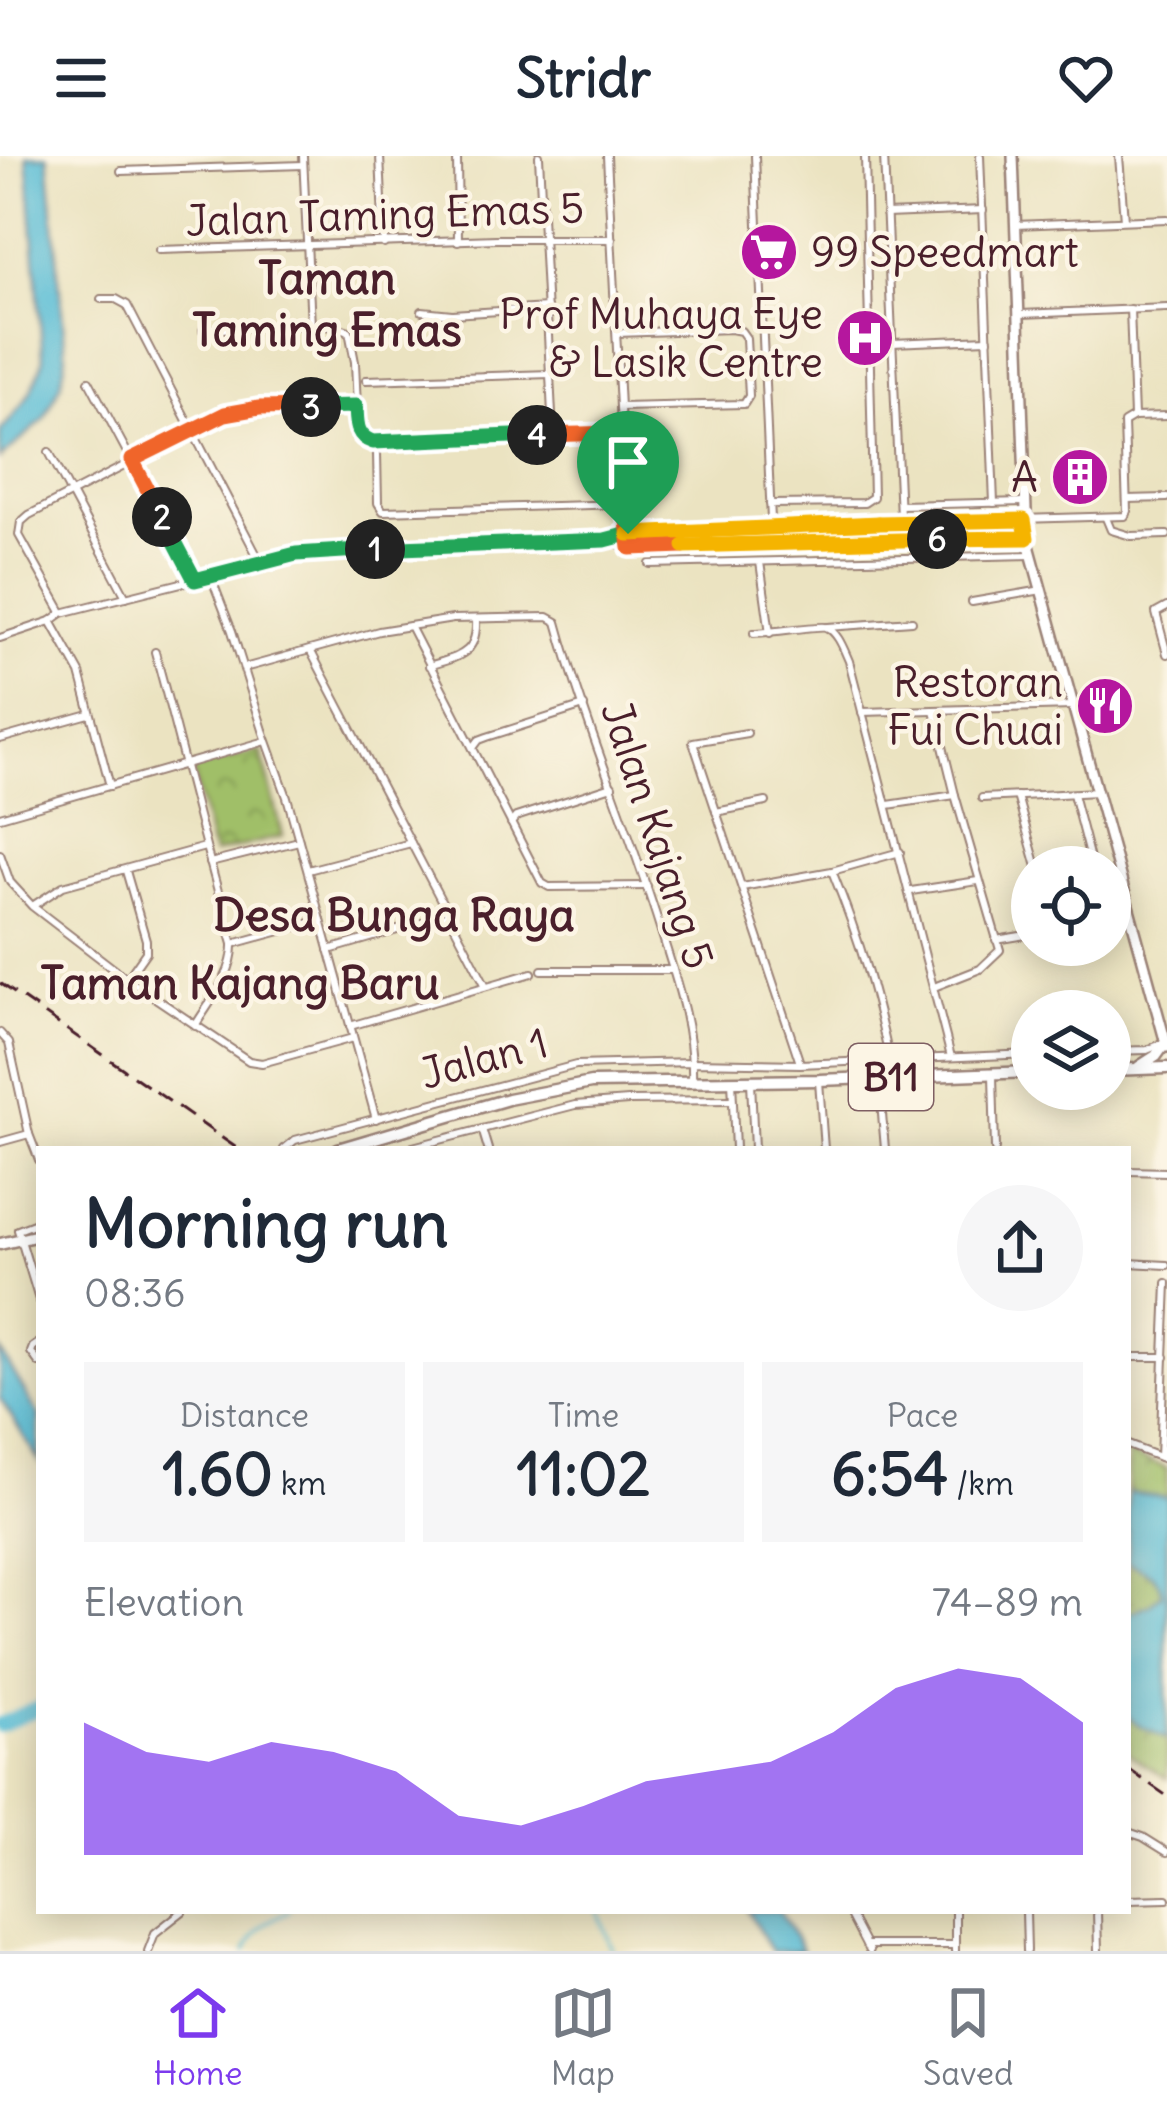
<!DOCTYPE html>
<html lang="en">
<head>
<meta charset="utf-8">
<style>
  :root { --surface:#fff; --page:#f6f6f7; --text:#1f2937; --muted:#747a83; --line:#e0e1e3; --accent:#7c3aed }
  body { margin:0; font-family:Delius,sans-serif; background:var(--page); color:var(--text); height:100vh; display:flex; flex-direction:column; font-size:45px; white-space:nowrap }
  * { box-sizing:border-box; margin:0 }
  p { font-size:39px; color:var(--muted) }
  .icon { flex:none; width:66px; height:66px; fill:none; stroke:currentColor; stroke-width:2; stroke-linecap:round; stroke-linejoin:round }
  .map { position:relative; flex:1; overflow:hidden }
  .drawer { position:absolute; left:36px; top:990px; width:1095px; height:768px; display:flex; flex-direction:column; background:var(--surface); border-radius:0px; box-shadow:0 6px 30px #0003 }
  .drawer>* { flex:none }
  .tools { position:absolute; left:1011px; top:690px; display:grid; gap:24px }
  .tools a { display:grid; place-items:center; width:120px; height:120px; border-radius:50%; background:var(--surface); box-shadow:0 6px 30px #0003; font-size:60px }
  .pin { position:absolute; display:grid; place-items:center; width:102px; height:102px; color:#fff; margin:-123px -51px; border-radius:50% 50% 50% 0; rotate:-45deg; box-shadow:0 0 12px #0007 }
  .pin .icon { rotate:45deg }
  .km { position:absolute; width:60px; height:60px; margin:-30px; border-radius:50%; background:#222; color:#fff; font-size:33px; line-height:60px; text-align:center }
  .round { display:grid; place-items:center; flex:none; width:126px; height:126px; border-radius:63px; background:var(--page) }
  .headline { display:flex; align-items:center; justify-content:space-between; height:204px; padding:0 48px }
  h1 { font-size:66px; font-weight:700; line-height:90px }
  .metrics { display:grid; grid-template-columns:repeat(3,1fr); gap:18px; height:204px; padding:12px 48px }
  .metrics div { display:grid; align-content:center; border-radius:0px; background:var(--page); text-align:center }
  .metrics b { font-size:60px; font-weight:700 }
  .metrics small { font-size:33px; font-weight:400 }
  .metrics p { font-size:33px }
  .chart { height:336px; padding:24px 48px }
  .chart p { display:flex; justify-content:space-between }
  .chart svg { width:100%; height:216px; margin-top:12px; fill:var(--accent); opacity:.7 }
  header { display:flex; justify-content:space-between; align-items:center; height:156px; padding:0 48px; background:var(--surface); font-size:54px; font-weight:700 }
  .tab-bar { display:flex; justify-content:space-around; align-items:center; height:168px; border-top:3px solid var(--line); background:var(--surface); font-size:33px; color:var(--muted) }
  .tab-bar a { display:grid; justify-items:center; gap:6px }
  .tab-bar .on { color:var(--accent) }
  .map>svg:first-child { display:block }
  .park { fill:url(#park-crowns); stroke:#756f4a; stroke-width:3 }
  .water { fill:#57bcd5; stroke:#506e80; stroke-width:3 }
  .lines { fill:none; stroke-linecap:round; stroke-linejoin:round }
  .stream { stroke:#57bcd5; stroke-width:3 }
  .river { stroke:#57bcd5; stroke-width:15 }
  .minor-casing { stroke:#9a8176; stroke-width:10 }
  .tertiary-casing { stroke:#9a8176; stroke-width:14 }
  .primary-casing { stroke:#9a8176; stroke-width:15 }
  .minor { stroke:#fff; stroke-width:6 }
  .tertiary { stroke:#fff; stroke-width:9 }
  .primary { stroke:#fff; stroke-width:10 }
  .rail { stroke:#4a1f2b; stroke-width:3; stroke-dasharray:18 9; stroke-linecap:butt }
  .split-1-casing { stroke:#fff; stroke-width:24 }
  .split-2-casing { stroke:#fff; stroke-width:24 }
  .split-3-casing { stroke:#fff; stroke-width:24 }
  .split-4-casing { stroke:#fff; stroke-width:24 }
  .split-5-casing { stroke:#fff; stroke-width:24 }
  .split-6-casing { stroke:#fff; stroke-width:24 }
  .split-7-casing { stroke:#fff; stroke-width:24 }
  .split-8-casing { stroke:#fff; stroke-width:24 }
  .split-1 { stroke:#22a559; stroke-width:15 }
  .split-2 { stroke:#22a559; stroke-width:15 }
  .split-3 { stroke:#f0652b; stroke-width:15 }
  .split-4 { stroke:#22a559; stroke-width:15 }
  .split-5 { stroke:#f0652b; stroke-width:15 }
  .split-6 { stroke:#f5b400; stroke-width:15 }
  .split-7 { stroke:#f5b400; stroke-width:15 }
  .split-8 { stroke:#f5b400; stroke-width:15 }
  .labels { text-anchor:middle; stroke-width:9; stroke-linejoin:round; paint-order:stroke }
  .shield { fill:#fcf5e5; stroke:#7f5f63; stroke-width:3 }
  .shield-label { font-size:39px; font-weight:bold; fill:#4a1f2b }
  .street-label { font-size:42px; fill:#4a1f2b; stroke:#fcf5e5 }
  .poi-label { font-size:42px; fill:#4a1f2b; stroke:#fcf5e5; text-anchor:end }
  .neighbourhood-label { font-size:45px; font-weight:bold; fill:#4a1f2b; stroke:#fcf5e5 }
</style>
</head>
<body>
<header><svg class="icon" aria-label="menu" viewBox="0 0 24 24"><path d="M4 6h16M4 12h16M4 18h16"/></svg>Stridr<svg class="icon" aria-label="heart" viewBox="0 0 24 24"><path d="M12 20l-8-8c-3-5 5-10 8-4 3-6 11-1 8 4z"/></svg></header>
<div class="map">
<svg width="1167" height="1795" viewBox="0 0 1167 1795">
  <defs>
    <pattern id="park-crowns" width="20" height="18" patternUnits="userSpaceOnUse" patternTransform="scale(3)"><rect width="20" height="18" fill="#a0bf68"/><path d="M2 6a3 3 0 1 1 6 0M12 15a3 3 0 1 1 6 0" fill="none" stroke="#849b56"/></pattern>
  </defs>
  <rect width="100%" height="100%" fill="#fcf5e5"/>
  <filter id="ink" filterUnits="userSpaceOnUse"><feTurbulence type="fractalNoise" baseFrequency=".00833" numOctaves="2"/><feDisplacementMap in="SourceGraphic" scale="24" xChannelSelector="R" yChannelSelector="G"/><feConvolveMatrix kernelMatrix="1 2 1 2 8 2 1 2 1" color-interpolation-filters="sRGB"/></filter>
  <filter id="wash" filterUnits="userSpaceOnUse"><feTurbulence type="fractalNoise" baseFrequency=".004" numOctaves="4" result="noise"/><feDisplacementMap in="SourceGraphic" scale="48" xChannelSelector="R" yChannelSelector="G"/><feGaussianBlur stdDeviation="2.7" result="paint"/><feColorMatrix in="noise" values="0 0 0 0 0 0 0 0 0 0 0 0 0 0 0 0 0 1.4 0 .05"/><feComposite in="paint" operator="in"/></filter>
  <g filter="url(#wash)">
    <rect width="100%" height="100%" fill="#ebe3c1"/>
    <!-- park -->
    <g class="park">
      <path d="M261,595L283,680L213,698L192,611Z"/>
      <path d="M1128,1297L1167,1312V1623L1128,1597Z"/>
    </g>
    <!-- water -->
    <g class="water">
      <path d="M27,0H48L66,200L61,228L44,263L0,303V276C20,253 35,234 43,204Z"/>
      <path d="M0,1194L39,1260V1305L0,1242Z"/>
      <path d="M1128,1336L1167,1341V1583L1138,1569L1128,1560V1457L1149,1449L1162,1438C1159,1418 1145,1414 1128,1407Z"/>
      <path d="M748,1755H780L802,1795H771Z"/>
    </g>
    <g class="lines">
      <!-- stream -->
      <g class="stream">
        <path d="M598,1755L613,1795"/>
        <path d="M246,1795C254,1774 269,1763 289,1755"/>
      </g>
      <!-- river -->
      <path class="river" d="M0,1569L39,1552"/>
    </g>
  </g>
  <g filter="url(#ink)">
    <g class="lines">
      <defs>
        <g id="minor">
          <path d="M303,0L311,170"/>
          <path d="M380,0L384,88"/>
          <path d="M457,0L458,85"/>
          <path d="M539,0L553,278"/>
          <path d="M607,0L625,348L630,392"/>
          <path d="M755,0L772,387"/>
          <path d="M884,0L901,383"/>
          <path d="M980,0L994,347"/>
          <path d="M1119,0L1124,64"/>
          <path d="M121,15L303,9"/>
          <path d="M886,58L983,54"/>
          <path d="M1015,69L1167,63"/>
          <path d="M159,94L497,83H612"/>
          <path d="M101,143H116L127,149L261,407"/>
          <path d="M1130,153L1134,261"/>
          <path d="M422,155L452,158L547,152"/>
          <path d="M1021,158L1167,152"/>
          <path d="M203,174C234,173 325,163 349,175L355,206L358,274L364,283L373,286L622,277"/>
          <path d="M617,177L731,173L741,175L746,182L749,240L744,248L621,251"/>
          <path d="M892,187L988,183"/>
          <path d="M366,224L551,218"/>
          <path d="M89,225L195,424"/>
          <path d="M49,296L126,441"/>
          <path d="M377,297L378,347L383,355L625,348"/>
          <path d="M1127,343L1167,342"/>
          <path d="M770,348L864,347L873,341L865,0"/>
          <path d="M900,349L1024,346"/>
          <path d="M1106,362L1111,374L1131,380L1167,379"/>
          <path d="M609,385L630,392L901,383L1026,382"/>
          <path d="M760,406L770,477"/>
          <path d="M650,408L1031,399"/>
          <path d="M211,421L232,475L263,574L287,641L376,963"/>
          <path d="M972,446L1042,434"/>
          <path d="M1167,451L1156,457L1167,498"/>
          <path d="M62,456L19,379L21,366L29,359L225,258L259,252L356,250"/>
          <path d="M51,465L80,517L110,630"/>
          <path d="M410,470L542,727L549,731L647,730"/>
          <path d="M828,471L912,465"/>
          <path d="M754,477C767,477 821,469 826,471C838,476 844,494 849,505L951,901"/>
          <path d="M0,482L51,465L62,457L296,398L324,395L605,384L628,378L771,370L1125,360L1127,355L1124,267L1134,261L1167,260"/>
          <path d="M310,494L486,830"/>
          <path d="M155,496C182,593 204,691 233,788C234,818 210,845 195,870"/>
          <path d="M429,510C459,500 478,499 476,463"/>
          <path d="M244,512L379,475L453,463L548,461L557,466C585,569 628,669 660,772C675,820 694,873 692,924"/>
          <path d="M862,556L1073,550"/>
          <path d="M747,577L693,586L800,907"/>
          <path d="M0,583L89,558"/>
          <path d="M473,592L479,584L487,581L584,550"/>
          <path d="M1073,638L1092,711"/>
          <path d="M1017,640L1037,711"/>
          <path d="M982,642L1097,636"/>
          <path d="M888,649L955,639"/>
          <path d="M716,656L766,646"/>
          <path d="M0,661L266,585"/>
          <path d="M511,667L516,661L612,630"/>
          <path d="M0,698L10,726L32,750L127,823L249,905L262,907L353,882"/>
          <path d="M210,707L299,685"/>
          <path d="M308,714L411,687"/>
          <path d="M126,715L146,784V796L127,823"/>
          <path d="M832,715C861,786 878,846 893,921"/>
          <path d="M742,731L832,715L900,696"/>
          <path d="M911,735L978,725"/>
          <path d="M34,749L63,730L205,691"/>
          <path d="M996,784L1032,778"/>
          <path d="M233,788L321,764"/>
          <path d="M329,794L449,759"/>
          <path d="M542,814H673"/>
          <path d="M934,831L980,813L1000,794L955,639L934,554"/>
          <path d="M350,870L532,817"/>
          <path d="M0,877L9,887L29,978L39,1004"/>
          <path d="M1110,895L1147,894L1159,889"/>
          <path d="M993,919L995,993"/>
          <path d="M879,922L885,993"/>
          <path d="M732,924L735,993"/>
          <path d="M751,925L754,993"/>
          <path d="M819,925L824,993"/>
          <path d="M482,973L488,993"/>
          <path d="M0,986L29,978"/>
          <path d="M284,993L295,984L576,909L692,906L800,908L1032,898"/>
          <path d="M405,993L575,949L628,945L732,944"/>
          <path d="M1128,1015L1167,1016"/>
          <path d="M39,1066L18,1074L39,1144"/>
          <path d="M1128,1107L1167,1109"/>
          <path d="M39,1187L33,1191L31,1196L39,1207"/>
          <path d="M1128,1201H1165"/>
          <path d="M1128,1289L1167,1304"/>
          <path d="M1160,1301L1167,1127"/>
          <path d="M1128,1676L1143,1681L1167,1696"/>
          <path d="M1128,1744L1167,1743"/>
          <path d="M848,1755L869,1795"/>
          <path d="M955,1755V1795"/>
          <path d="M1026,1755L1027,1795"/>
          <path d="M1097,1755L1098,1795"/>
          <path d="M866,1789H955"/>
          <path d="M148,1795L155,1777L183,1755"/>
        </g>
        <path id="tertiary" d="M1013,0L1027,382L1167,891"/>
        <g id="primary">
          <path d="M1139,911L1156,900L1166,886"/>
          <path d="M1110,914L1167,912"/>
          <path d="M338,993L508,943L591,927L819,924L1032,916"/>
          <path d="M0,1088L39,1079"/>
        </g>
      </defs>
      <!-- minor casing -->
      <use href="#minor" class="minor-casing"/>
      <!-- tertiary casing -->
      <use href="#tertiary" class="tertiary-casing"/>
      <!-- primary casing -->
      <use href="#primary" class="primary-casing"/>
      <!-- minor -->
      <use href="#minor" class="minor"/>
      <!-- tertiary -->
      <use href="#tertiary" class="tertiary"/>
      <!-- primary -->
      <use href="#primary" class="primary"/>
      <!-- rail -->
      <g class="rail">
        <path d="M0,827L238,993"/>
        <path d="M1128,1613L1167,1640"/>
      </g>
    </g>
  </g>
  <g class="lines" filter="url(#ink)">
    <defs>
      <path id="split-1" d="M375,393L605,384L628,378"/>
      <path id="split-2" d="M162,361L195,424L296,398L375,393"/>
      <path id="split-3" d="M162,361L132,304L225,258L259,252L311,251"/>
      <path id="split-4" d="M311,251L356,250C357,266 355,280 373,286L537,279"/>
      <path id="split-5" d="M537,279L622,277L626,357L630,392L684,390"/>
      <path id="split-6" d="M684,390L937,383"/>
      <path id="split-7" d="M878,367L1024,364L1027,382L937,383"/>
      <path id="split-8" d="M628,378L878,367"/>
    </defs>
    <!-- split-1 casing -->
    <use href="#split-1" class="split-1-casing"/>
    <!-- split-2 casing -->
    <use href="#split-2" class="split-2-casing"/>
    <!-- split-3 casing -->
    <use href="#split-3" class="split-3-casing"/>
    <!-- split-4 casing -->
    <use href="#split-4" class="split-4-casing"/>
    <!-- split-5 casing -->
    <use href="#split-5" class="split-5-casing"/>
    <!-- split-6 casing -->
    <use href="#split-6" class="split-6-casing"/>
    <!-- split-7 casing -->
    <use href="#split-7" class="split-7-casing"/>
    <!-- split-8 casing -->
    <use href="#split-8" class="split-8-casing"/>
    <!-- split-1 -->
    <use href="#split-1" class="split-1"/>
    <!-- split-2 -->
    <use href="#split-2" class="split-2"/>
    <!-- split-3 -->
    <use href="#split-3" class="split-3"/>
    <!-- split-4 -->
    <use href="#split-4" class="split-4"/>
    <!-- split-5 -->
    <use href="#split-5" class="split-5"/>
    <!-- split-6 -->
    <use href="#split-6" class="split-6"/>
    <!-- split-7 -->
    <use href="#split-7" class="split-7"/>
    <!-- split-8 -->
    <use href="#split-8" class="split-8"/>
  </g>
  <!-- icons -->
  <defs>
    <symbol id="supermarket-disc" viewBox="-11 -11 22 22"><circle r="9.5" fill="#b5179e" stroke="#fcf5e5"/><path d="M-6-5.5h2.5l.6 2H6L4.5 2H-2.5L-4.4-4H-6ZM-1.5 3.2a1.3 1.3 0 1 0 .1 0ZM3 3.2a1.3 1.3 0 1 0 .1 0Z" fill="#fff"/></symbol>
    <symbol id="hospital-disc" viewBox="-11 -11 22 22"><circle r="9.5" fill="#b5179e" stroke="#fcf5e5"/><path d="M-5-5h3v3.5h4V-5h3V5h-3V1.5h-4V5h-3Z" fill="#fff"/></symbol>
    <symbol id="building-disc" viewBox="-11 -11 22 22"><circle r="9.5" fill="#b5179e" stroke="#fcf5e5"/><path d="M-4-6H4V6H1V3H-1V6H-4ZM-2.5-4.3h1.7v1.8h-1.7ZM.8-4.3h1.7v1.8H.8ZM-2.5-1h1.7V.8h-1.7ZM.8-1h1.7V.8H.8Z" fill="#fff"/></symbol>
    <symbol id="restaurant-disc" viewBox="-11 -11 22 22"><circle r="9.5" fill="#b5179e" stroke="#fcf5e5"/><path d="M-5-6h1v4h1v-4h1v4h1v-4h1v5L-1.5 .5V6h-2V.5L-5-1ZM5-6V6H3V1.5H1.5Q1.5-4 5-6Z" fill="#fff"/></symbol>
  </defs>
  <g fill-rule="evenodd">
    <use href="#supermarket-disc" x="736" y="63" width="66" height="66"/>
    <use href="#hospital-disc" x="832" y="149" width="66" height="66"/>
    <use href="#building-disc" x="1047" y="288" width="66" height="66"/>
    <use href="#restaurant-disc" x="1072" y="517" width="66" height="66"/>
  </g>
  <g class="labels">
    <!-- shield labels -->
    <rect class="shield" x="849" y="888" width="84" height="66" rx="9"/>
    <g class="shield-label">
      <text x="891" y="935">B11</text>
    </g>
    <!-- street labels -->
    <g class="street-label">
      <text transform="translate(385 58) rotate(-2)" y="15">Jalan Taming Emas 5</text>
      <text transform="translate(658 679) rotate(72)" y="15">Jalan Kajang 5</text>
      <text transform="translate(484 902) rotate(-15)" y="15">Jalan 1</text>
    </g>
    <!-- poi labels -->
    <g class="poi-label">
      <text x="811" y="111" text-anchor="start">99 Speedmart</text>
      <text x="823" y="173">Prof Muhaya Eye<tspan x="823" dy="48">&amp; Lasik Centre</tspan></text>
      <text x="1038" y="336">A</text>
      <text x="1063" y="541">Restoran<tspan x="1063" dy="48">Fui Chuai</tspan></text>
    </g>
    <!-- neighbourhood labels -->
    <g class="neighbourhood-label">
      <text x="327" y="138">Taman<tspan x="327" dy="52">Taming Emas</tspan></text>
      <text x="394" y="775">Desa Bunga Raya</text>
      <text x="240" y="843">Taman Kajang Baru</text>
    </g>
  </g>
</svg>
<div class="tools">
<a><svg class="icon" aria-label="locate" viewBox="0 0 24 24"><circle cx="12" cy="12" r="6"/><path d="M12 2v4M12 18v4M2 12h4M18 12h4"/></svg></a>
<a><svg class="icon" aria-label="layers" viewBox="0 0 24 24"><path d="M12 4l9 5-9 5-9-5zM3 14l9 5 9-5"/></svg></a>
</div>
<div class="pin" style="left:628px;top:378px;background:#1e9e55"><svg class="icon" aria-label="arrive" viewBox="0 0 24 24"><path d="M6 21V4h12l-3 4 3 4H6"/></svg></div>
<b class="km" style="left:375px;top:393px">1</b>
<b class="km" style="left:162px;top:361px">2</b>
<b class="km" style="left:311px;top:251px">3</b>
<b class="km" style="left:537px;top:279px">4</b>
<b class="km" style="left:937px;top:383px">6</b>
<section class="drawer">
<div class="headline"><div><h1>Morning run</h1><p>08:36</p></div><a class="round"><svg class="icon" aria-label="share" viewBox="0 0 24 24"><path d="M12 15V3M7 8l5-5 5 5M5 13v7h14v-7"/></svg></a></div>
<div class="metrics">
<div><p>Distance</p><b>1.60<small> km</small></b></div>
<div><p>Time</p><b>11:02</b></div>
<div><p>Pace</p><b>6:54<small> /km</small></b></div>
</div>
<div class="chart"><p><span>Elevation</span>74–89 m</p>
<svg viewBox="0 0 160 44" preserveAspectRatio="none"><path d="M0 44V17L10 23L20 25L30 21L40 23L50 27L60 36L70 38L80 34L90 29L100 27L110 25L120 19L130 10L140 6L150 8L160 17V44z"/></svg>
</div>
</section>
</div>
<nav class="tab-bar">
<a class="on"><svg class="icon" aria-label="home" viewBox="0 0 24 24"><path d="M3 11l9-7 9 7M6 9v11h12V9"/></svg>Home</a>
<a><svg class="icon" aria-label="map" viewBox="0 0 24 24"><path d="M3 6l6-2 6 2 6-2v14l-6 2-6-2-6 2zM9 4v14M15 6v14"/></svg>Map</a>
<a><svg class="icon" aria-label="saved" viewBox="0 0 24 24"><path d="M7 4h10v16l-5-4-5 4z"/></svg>Saved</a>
</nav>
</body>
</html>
